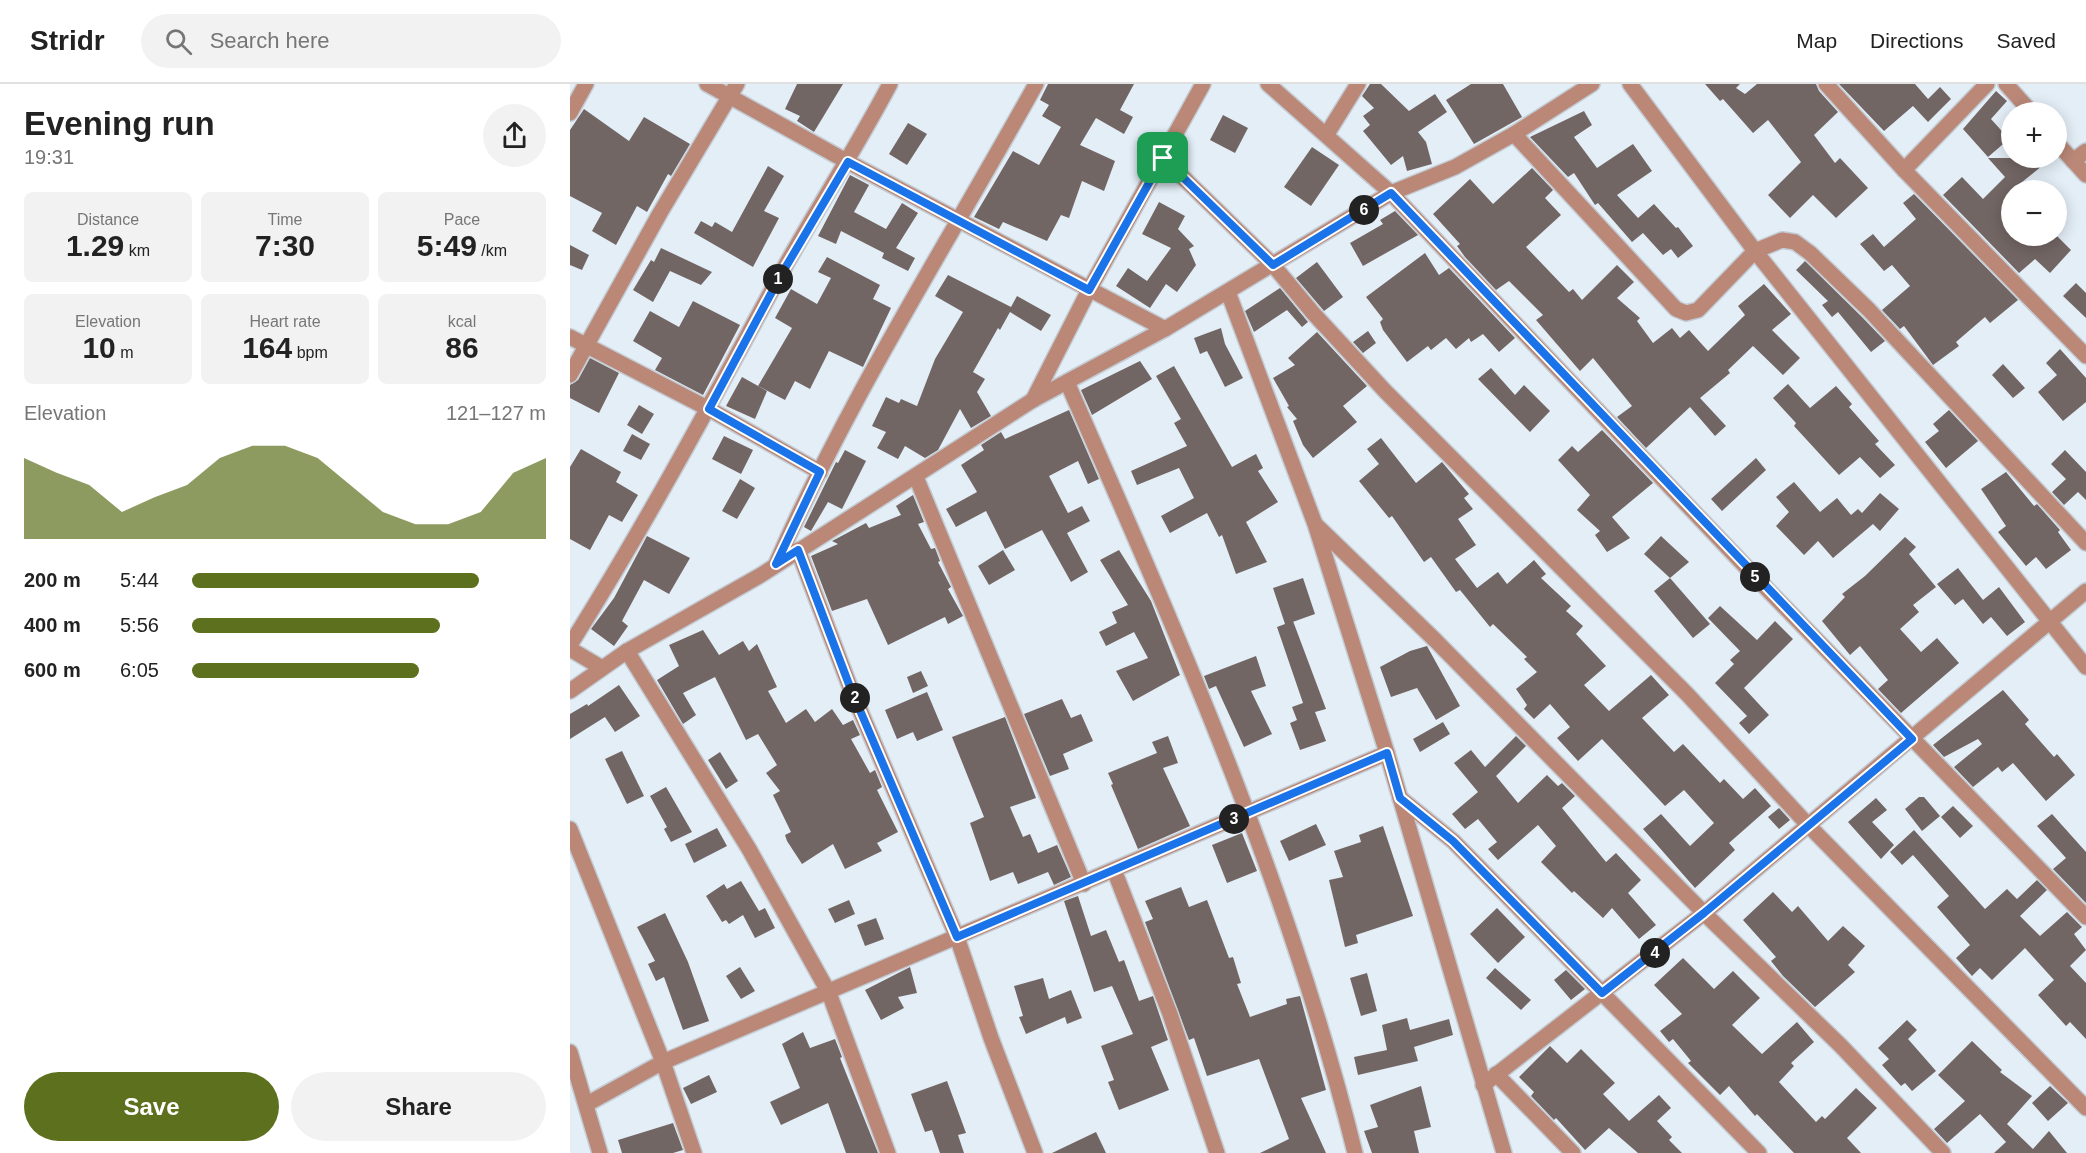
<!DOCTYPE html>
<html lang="en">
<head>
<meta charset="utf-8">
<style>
  :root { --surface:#fff; --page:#f2f2f2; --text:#222; --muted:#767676; --line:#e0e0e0; --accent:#5d701d }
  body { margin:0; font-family:Helvetica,sans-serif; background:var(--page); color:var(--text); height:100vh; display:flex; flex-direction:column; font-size:22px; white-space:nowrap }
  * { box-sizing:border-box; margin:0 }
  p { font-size:20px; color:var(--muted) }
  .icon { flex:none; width:33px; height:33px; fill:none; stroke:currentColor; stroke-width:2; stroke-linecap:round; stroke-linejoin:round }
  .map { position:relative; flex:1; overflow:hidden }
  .panel { display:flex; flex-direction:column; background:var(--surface); width:570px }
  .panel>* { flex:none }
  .fabs { position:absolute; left:1431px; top:18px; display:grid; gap:12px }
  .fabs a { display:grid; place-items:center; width:66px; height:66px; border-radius:50%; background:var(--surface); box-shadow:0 3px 15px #0003; font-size:30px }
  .pin { position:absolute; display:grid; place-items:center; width:51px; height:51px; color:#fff; margin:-26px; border-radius:12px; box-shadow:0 3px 9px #0006 }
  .km { position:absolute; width:30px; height:30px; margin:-15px; border-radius:50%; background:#222; color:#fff; font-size:16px; line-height:30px; text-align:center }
  .round { display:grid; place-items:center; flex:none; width:63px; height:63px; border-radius:32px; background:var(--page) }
  .headline { display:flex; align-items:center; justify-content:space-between; height:102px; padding:0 24px }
  h1 { font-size:33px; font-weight:700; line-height:45px }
  .metrics { display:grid; grid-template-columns:repeat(3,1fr); gap:9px; height:102px; padding:6px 24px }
  .metrics div { display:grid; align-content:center; border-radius:9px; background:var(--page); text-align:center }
  .metrics b { font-size:30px; font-weight:700 }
  .metrics small { font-size:16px; font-weight:400 }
  .metrics p { font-size:16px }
  .chart { height:168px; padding:12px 24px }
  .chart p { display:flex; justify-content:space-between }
  .chart svg { width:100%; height:108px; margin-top:6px; fill:var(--accent); opacity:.7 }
  .action { display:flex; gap:12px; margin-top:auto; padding:12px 24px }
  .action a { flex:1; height:69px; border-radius:36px; background:var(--accent); color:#fff; font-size:24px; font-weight:700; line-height:69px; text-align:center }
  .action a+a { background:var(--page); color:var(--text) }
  ul { padding:0 24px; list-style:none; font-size:20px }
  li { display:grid; grid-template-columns:96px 72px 1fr; align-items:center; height:45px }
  li i { height:15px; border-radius:8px; background:var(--accent) }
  header { display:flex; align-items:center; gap:36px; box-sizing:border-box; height:84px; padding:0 30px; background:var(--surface); border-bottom:2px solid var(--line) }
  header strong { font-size:28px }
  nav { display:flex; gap:33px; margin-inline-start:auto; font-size:21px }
  .search { width:420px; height:54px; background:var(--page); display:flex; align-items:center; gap:15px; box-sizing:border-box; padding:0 21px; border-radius:33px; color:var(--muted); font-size:22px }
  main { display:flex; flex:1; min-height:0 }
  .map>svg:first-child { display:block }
  .building { fill:#726664 }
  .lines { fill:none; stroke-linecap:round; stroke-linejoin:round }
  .minor-casing { stroke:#c3ccd4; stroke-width:18 }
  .minor { stroke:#bb8878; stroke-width:15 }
  .route-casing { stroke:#fff; stroke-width:12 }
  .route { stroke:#1a73e8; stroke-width:8 }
</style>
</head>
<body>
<header>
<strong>Stridr</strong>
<div class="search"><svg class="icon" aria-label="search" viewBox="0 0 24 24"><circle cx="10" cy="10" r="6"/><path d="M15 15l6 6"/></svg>Search here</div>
<nav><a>Map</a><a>Directions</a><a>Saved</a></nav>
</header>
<main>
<section class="panel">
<div class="headline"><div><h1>Evening run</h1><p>19:31</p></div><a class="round"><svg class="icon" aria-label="share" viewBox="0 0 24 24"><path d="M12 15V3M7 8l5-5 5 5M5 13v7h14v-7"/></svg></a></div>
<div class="metrics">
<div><p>Distance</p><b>1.29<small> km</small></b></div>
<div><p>Time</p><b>7:30</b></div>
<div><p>Pace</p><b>5:49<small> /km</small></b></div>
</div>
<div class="metrics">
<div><p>Elevation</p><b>10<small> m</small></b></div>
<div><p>Heart rate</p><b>164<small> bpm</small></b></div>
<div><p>kcal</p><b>86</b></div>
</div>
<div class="chart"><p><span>Elevation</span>121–127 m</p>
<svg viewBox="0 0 160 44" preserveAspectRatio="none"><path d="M0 44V11L10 17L20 22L30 33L40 27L50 22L60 11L70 6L80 6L90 11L100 22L110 33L120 38L130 38L140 33L150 17L160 11V44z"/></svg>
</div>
<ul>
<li><b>200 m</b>5:44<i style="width:81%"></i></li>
<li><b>400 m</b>5:56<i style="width:70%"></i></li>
<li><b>600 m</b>6:05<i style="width:64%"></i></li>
</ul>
<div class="action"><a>Save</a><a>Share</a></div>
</section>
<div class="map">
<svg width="1516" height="1069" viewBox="0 0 1516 1069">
  <rect width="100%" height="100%" fill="#e4eef7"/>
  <!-- building -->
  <g class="building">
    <path d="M227,0H273L244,48L227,37L230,32L215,25Z"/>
    <path d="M478,0H564L550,26L563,33L554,50L526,34L510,61L545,77L534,107L512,97L499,134L491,131L477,157L433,138L429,145L404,133L443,67L469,81L491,43L472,32L479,21L470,16Z"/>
    <path d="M800,0H811L839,27L865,10L877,28L848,48L856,58L862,80L837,87L833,72L821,81L793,47L800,41L793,32L804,24L792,12Z"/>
    <path d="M901,0H933L952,33L904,60L876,16Z"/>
    <path d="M1135,0H1170L1166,4L1175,10L1187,0H1246L1249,7L1268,28L1244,51L1265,79L1270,74L1298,104L1266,134L1243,111L1220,134L1198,111L1231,78L1198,36L1183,49L1153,15L1150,17Z"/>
    <path d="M1269,0H1345L1358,15L1370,3L1381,15L1358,38L1343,22L1314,47Z"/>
    <path d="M1426,7L1437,17L1421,35L1439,55L1418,73L1393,45Z"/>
    <path d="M14,25L59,57L74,33L120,60L101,92L98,90L77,128L67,122L46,161L22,147L32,129L0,112V46Z"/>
    <path d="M1014,27L1022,41L1004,53L1027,84L1063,60L1082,87L1047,111L1068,134L1084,120L1106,144L1108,143L1123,162L1108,174L1101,165L1093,171L1073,149L1062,158L1028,119L1025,121L1004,89L998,93L960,53Z"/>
    <path d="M653,31L678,44L665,69L640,56Z"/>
    <path d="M338,39L357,50L337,81L319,70Z"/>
    <path d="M742,63L769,81L741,122L714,103Z"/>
    <path d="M1418,74H1482L1442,106V152H1487L1501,166L1480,189L1465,175L1449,189L1373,111L1392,93L1413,115L1435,93Z"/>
    <path d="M198,82L214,92L194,127L209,134L183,183L124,149L131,137L142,143L145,138L162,148Z"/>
    <path d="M962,84L983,106L975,114L991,131L956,163L999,208L1003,205L1012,216L1047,181L1064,198L1047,214L1070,234L1067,237L1083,259L1102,244L1110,254L1119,246L1138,267L1175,231L1168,222L1194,200L1221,230L1202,246L1230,274L1213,291L1183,262L1158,286L1160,289L1130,314L1156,342L1145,352L1120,323L1076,364L1047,333L1062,322L1023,274L1010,287L966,236L973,231L939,197L926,206L895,173L887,162L890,160L863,130L900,95L923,120Z"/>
    <path d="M280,91L299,101L284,128L316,145L332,119L348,129L326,164L345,174L338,187L312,174L314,169L271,147L266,160L248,152Z"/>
    <path d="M1344,110L1448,216L1420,239L1415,233L1386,258L1389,262L1363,281L1334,242L1330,245L1312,226L1340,202L1322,181L1314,187L1290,160L1303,150L1314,163L1346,135L1333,119Z"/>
    <path d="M589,118L615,132L608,145L624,162L619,165L626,181L607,208L596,200L580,224L546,202L558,184L577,197L601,164L572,150Z"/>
    <path d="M825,127L848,151L793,182L780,159L813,140L810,136Z"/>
    <path d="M0,161L19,171L12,186L0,181Z"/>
    <path d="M91,164L142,188L131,201L100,187L83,218L63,206L81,176L84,178Z"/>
    <path d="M855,169L869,191L879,184L945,254L929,268L913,250L901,258L899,254L886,265L876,254L861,266L858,262L837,278L813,246L810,238L813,235L796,213Z"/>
    <path d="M257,173L310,201L303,215L321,224L293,283L259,267L240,305L225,297L215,316L188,302L222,244L205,234L221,205L247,220L261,194L248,188Z"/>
    <path d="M1235,177L1292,233L1315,257L1301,268L1268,228L1262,233L1252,221L1258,217L1226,186Z"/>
    <path d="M747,178L773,213L754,227L726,194Z"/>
    <path d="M378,191L441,223L447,212L481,231L471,247L440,228L430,246L428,244L403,288L415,295L407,308L421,332L401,344L390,325L368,366L355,374L335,362L328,375L307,364L316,348L302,342L316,313L329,319L331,315L347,322L365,275L393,228L365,212Z"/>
    <path d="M1506,199L1516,209V234L1493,212Z"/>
    <path d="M710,204L738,238L732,243L717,226L684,248L675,227Z"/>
    <path d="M123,217L170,241L133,311L85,286L92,274L63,257L80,227L109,243Z"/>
    <path d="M651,244L655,260L673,294L655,303L637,267L630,270L624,254Z"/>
    <path d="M798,247L806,259L793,269L783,258Z"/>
    <path d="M747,248L797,302L773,322L787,338L743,374L733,361L723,337L727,335L717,323L719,322L703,294L725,281L718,274Z"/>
    <path d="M1490,265L1516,294V318L1493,337L1468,308L1487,291L1476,279Z"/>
    <path d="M20,274L49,289L29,329L0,314V301L8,296Z"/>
    <path d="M570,277L582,295L522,331L511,306Z"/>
    <path d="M1433,280L1455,304L1443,314L1422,291Z"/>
    <path d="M604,282L662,383L686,370L693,384L688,387L708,418L676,438L697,478L666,490L652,451L649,453L637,429L600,449L591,432L624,414L609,384L567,401L561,387L617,362L604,339L611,335L586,292Z"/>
    <path d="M921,284L945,311L954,301L980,327L960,348L908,295Z"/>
    <path d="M172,293L197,307L185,335L156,322Z"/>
    <path d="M1218,300L1240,324L1266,302L1282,320L1279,323L1309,357L1305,360L1325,381L1310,394L1290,373L1269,391L1224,342L1226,339L1203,314Z"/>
    <path d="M69,321L84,330L72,350L57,341Z"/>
    <path d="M499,326L529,395L518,400L508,377L479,392L498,429L512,422L520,437L497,449L518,488L501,498L472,446L435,465L416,427L386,443L376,425L407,408L391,381L414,366L411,361L431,348L435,355Z"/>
    <path d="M1379,326L1408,357L1376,384L1355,358L1369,347L1363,340Z"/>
    <path d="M1032,346L1083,399L1042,433L1060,454L1037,468L1025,451L1030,447L1007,426L1020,411L988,376L1002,362L1008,368Z"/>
    <path d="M62,350L80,360L71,376L53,367Z"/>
    <path d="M154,352L183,366L171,390L142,375Z"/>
    <path d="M811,354L846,399L872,378L899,410L894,414L903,425L888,435L906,461L885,475L907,504L928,488L937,500L964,476L976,490L971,494L1001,522L996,527L1013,542L1006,550L1036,582L1014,601L1039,627L1081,591L1099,611L1072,634L1104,668L1113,660L1150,699L1154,695L1173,715L1185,704L1201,722L1159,759L1165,766L1125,804L1073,745L1091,730L1120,762L1144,739L1114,706L1095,722L1032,655L1008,677L987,654L1000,643L980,620L964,635L954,625L957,621L946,605L967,588L954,575L957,573L923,540L920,543L890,506L886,508L861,473L854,478L822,432L819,434L789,397L809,380L797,365Z"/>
    <path d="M11,365L51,388L46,398L68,411L52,438L39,431L20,466L0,455V383Z"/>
    <path d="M275,366L296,377L272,425L258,418L241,447L234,443L266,378L268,379Z"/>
    <path d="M1495,366L1516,388V416L1508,408L1494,421L1482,408L1496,395L1481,380Z"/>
    <path d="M1186,374L1196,386L1152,427L1141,415Z"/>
    <path d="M1436,388L1464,422L1467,420L1490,446L1488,448L1501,466L1476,485L1466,473L1456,482L1428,448L1436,442L1411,405Z"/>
    <path d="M170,395L185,404L167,435L152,427Z"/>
    <path d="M1224,398L1250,428L1267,414L1281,431L1288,425L1292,429L1310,409L1329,425L1310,447L1303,440L1263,474L1248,457L1234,471L1206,442L1219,428L1206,413Z"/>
    <path d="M343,411L354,438L348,440L361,465L365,464L370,477L368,478L381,503L378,505L393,532L378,540L375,533L318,561L297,515L262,527L241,472L268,460L262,457L296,439L299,444L331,431L326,422Z"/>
    <path d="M77,452L120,474L99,510L74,496L52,537L58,542L44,562L21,545L44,514Z"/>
    <path d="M1091,452L1119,478L1100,494L1074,470Z"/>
    <path d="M1335,453L1346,463L1339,470L1366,503L1343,521L1349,528L1330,545L1351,568L1367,554L1389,579L1331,629L1308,605L1318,596L1290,562L1280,571L1252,537L1275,513L1272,510L1295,492Z"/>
    <path d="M433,466L445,486L419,501L408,482Z"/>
    <path d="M549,466L581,517L610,591L563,617L546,587L578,574L564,548L536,562L529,548L547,539L542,528L558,521L530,476Z"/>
    <path d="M1388,484L1413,516L1429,503L1455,538L1437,552L1421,533L1413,540L1393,515L1385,521L1367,500Z"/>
    <path d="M733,494L745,530L717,540L723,537L756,625L745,628L756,657L730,666L720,639L727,636L722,623L733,619L707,543L715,540L703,504Z"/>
    <path d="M1100,494L1140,540L1123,554L1084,507Z"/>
    <path d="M1150,522L1187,556L1205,537L1223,555L1174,604L1199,631L1179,650L1169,639L1177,632L1145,599L1164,580L1160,576L1170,567L1138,534Z"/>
    <path d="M133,546L149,571L173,557L179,567L187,560L207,603L198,607L216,639L236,625L245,638L262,625L273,641L283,636L290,651L281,655L300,689L305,686L312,703L307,706L328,748L307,759L312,767L275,785L263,760L232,780L217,757L215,751L221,748L203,711L210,707L196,689L207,681L188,650L176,656L145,593L113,609L126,631L113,640L87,596L109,582L99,561Z"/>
    <path d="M857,562L890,622L866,636L847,604L821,613L810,583L840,567Z"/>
    <path d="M686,572L696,602L681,607L702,650L674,663L646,602L639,605L634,592Z"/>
    <path d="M351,587L358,602L343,609L337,593Z"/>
    <path d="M49,601L70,632L45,648L35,633L0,655V630L17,620L18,622Z"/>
    <path d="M1433,606L1459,636L1455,640L1484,673L1487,670L1505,691L1476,717L1443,679L1432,688L1428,683L1403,703L1384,683L1412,660L1408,655L1374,673L1363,661Z"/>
    <path d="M357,608L373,646L347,657L343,648L327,655L315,626Z"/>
    <path d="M492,615L501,634L511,630L523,657L493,670L499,685L480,692L454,630Z"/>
    <path d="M435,633L466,714L440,723L453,753L460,750L468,769L487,761L501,793L484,801L478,788L448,800L443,788L420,797L400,739L414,733L382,653Z"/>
    <path d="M873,638L880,650L850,668L843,655Z"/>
    <path d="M598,652L608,679L593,684L620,742L568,765L541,701L543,700L538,689L587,669L582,658Z"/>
    <path d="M946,652L956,662L926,692L948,719L977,691L988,702L992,699L1005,712L992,724L1036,778L1046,769L1071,796L1058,809L1086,841L1069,855L1042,824L1033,834L1004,807L1002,809L971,778L986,762L968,741L928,776L918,765L927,758L908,735L895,745L882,730L908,708L884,679L901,666L915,683Z"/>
    <path d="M52,667L74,712L57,720L35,675Z"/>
    <path d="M150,668L168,697L156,705L138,676Z"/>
    <path d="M96,703L122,748L101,758L94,745L97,743L80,712Z"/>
    <path d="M1349,713H1354L1370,732L1352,747L1335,725Z"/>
    <path d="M1306,714L1317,726L1302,738L1324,761L1311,775L1278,738Z"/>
    <path d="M1383,722L1403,742L1390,754L1371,733Z"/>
    <path d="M1209,724L1220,736L1209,745L1198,733Z"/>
    <path d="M1482,730L1516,768V819L1483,785L1496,774L1467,742Z"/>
    <path d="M746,740L756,761L719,777L710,757Z"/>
    <path d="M813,742L843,832L786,851L788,859L775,863L759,796L773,793L764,767L791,758L789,751Z"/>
    <path d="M147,744L157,762L124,779L115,760Z"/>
    <path d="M1344,746L1415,825L1437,805L1447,815L1467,796L1477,806L1450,832L1470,852L1497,828L1512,843L1504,850L1516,866L1500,882L1516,899V955L1500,938L1496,942L1468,911L1484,896L1455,864L1422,896L1410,884L1402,892L1386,874L1400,861L1367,823L1379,812L1343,771L1332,781L1320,768Z"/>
    <path d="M672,749L687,787L657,799L642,761Z"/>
    <path d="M171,797L189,827L195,824L205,844L185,854L173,831L159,840L156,836L152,838L136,812L154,800L157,805Z"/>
    <path d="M611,803L619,823L637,816L659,874L663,873L671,899L667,900L680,933L717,920L716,915L730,912L756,1006L731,1014L756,1069H690L719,1055L689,975L637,992L624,954L619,956L575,838L583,835L575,817Z"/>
    <path d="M1203,808L1222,828L1228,822L1258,857L1273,842L1295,862L1278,881L1285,888L1245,923L1213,892L1201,877L1206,873L1173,836Z"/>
    <path d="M508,812L521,852L536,846L549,878L554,876L569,917L583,912L598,956L581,963L599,1006L549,1026L538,998L544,996L531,962L563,950L542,902L524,908L494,817Z"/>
    <path d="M279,816L285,830L265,839L258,825Z"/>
    <path d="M927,824L955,853L928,879L900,850Z"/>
    <path d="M95,829L118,878L139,937L113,946L94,893L86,897L78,880L85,877L67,843Z"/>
    <path d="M306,834L314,855L295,862L287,841Z"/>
    <path d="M1113,874L1144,905L1163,887L1190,914L1162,941L1192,970L1227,938L1244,958L1221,979L1224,982L1209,998L1246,1038L1252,1032L1255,1035L1286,1004L1307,1024L1277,1054L1291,1069H1224L1187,1030L1185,1032L1159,1002L1150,1011L1118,979L1121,977L1103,955L1099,958L1090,947L1112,930L1084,901Z"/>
    <path d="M170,883L185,907L171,915L156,892Z"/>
    <path d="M340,883L347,909L328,913L334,924L311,936L295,906Z"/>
    <path d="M925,884L961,916L951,926L916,894Z"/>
    <path d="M996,886L1015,905L1001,916L984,896Z"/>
    <path d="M797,889L807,927L791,932L780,894Z"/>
    <path d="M473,894L479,915L501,906L512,934L497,940L495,933L456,950L449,933L453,932L444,902Z"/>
    <path d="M837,934L840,946L879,935L883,951L844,963L848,977L788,991L784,973L817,966L812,941Z"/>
    <path d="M1337,936L1347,946L1338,955L1366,987L1342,1007L1335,999L1331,1002L1312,981L1319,975L1308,964Z"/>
    <path d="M233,948L240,964L265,955L272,973L270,974L308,1069H276L258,1019L211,1041L200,1018L230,1004L212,960Z"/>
    <path d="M1402,957L1432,986L1430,988L1462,1012L1437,1040L1463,1065L1479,1047L1497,1069H1424L1436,1058L1410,1030L1377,1059L1364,1045L1395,1017L1368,991Z"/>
    <path d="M980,962L997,979L1011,965L1045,999L1033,1010L1059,1037L1089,1011L1101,1024L1087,1037L1102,1053L1099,1056L1112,1069H1068L1039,1044L1015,1066L986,1034L984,1036L961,1012L964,1008L949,993Z"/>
    <path d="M139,991L147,1008L121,1020L113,1004Z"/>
    <path d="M377,997L396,1049L388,1051L394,1069H370L362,1046L355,1048L341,1010Z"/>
    <path d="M851,1002L861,1043L844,1047L849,1069H802L794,1047L808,1043L800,1021Z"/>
    <path d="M1480,1002L1498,1019L1478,1037L1462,1019Z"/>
    <path d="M103,1039L113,1066L103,1069H52L48,1056Z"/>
    <path d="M526,1048L536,1069H482Z"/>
  </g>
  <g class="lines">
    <defs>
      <g id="minor">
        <path d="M137,0L278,78L595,245"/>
        <path d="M698,0L821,109L1196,504L1516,833"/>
        <path d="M1060,0L1185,167L1516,583"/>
        <path d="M1256,0L1334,86L1516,272"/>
        <path d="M1436,0L1461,28"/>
        <path d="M0,29L16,0"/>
        <path d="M757,50L788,0"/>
        <path d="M944,50L1106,225L1116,229L1128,226L1185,167L1212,156L1225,158L1240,169L1299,226L1516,459"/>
        <path d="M1486,58L1516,91"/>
        <path d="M593,74L703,181L743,229L815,307L1117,610L1239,742L1516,1024"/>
        <path d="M1503,77L1516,67"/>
        <path d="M1334,86L1417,0"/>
        <path d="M658,208L745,440L817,669L934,1069"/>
        <path d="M0,253L139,325L250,388"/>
        <path d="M0,291L90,129L167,0"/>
        <path d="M497,298C607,549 719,801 785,1069"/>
        <path d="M463,316L519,206L633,0"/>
        <path d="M346,393L514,800"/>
        <path d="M747,442L865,556L1134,829L1271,962L1373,1069"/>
        <path d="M228,466L280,603L387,853L421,954L465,1069"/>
        <path d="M206,480C279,313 378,159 466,0"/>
        <path d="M0,561C75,442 142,317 209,193C245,128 285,66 320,0"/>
        <path d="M0,565L32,584"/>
        <path d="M57,567L179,765L259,909L318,1069"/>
        <path d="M0,607L57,567L191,491L463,316L595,245L821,109L885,83L944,50L1022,0"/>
        <path d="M830,714L883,757L1189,1069"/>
        <path d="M0,745L93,978L124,1069"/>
        <path d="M544,786L600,930L647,1069"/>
        <path d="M0,968L30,1069"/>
        <path d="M926,990L1003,1069"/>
        <path d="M913,1001L1134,829L1516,507"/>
        <path d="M17,1020L93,978L817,669"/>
      </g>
    </defs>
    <!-- minor casing -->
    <use href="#minor" class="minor-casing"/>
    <!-- minor -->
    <use href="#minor" class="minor"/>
  </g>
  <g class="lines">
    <defs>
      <path id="route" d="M593,74L703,181L821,109L1342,655L1134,829L1032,909L883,757L830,714L817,669L387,853L280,603L228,466L206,480L250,388L139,325L211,191L278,78L519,206Z"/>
    </defs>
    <!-- route casing -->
    <use href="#route" class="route-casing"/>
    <!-- route -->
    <use href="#route" class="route"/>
  </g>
</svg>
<div class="fabs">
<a>+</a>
<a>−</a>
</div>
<div class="pin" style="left:593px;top:74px;background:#1e9e55"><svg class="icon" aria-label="arrive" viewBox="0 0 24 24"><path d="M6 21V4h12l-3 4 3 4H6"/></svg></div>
<b class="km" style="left:208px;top:195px">1</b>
<b class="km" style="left:285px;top:614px">2</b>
<b class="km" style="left:664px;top:735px">3</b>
<b class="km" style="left:1085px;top:869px">4</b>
<b class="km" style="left:1185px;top:493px">5</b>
<b class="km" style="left:794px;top:126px">6</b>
</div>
</main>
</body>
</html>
